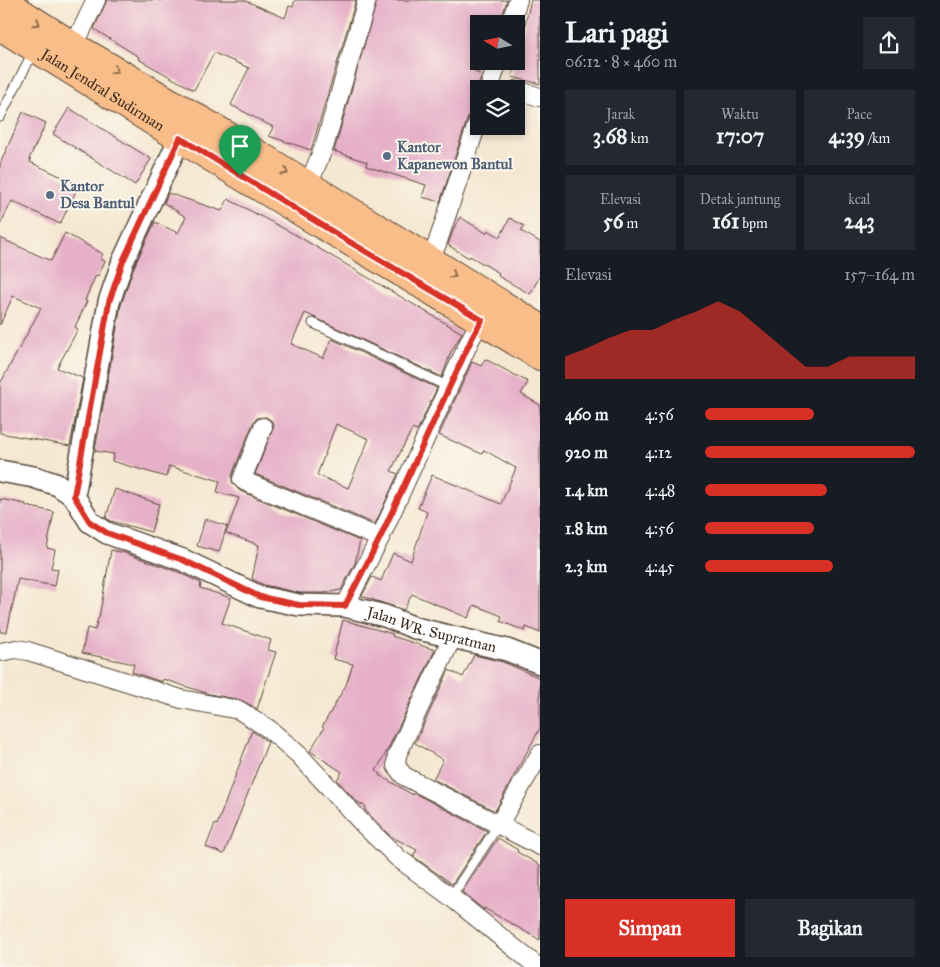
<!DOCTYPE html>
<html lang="id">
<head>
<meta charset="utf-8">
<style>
  :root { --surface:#171b24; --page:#242831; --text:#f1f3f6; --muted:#9ea1a6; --accent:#d93025 }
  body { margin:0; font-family:"IM FELL Great Primer",serif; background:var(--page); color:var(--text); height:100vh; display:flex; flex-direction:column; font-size:19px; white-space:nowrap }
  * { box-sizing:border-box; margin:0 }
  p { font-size:16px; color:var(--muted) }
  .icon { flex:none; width:28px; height:28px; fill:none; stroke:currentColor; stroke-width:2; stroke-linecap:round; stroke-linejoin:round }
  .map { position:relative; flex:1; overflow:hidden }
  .details { display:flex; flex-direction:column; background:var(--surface); width:400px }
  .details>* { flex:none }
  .needle { width:32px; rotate:280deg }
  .buttons { position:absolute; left:470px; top:15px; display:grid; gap:10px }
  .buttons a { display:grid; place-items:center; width:55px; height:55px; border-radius:0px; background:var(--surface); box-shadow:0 2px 8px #0003; font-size:25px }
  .pin { position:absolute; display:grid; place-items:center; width:42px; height:42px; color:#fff; margin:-51px -21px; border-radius:50% 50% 50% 0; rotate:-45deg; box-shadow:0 0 5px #0007 }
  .pin .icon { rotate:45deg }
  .round { display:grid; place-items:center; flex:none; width:52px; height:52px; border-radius:0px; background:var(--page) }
  .headline { display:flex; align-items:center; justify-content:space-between; height:85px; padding:0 25px }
  h1 { font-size:28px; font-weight:700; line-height:38px }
  .figures { display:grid; grid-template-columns:repeat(3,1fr); gap:8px; height:85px; padding:5px 25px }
  .figures div { display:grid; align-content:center; border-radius:0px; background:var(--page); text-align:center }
  .figures b { font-size:21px; font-weight:700 }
  .figures small { font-size:14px; font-weight:400 }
  .figures p { font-size:14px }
  .chart { height:140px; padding:10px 25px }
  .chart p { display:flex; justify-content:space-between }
  .chart svg { width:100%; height:90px; margin-top:5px; fill:var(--accent); opacity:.7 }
  .primary-button { display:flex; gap:10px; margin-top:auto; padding:10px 25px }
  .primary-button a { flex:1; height:58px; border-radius:0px; background:var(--accent); color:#fff; font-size:20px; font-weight:700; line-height:58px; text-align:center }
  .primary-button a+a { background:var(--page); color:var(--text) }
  ul { padding:0 25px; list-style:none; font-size:16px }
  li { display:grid; grid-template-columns:80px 60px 1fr; align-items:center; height:38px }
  li i { height:12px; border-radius:6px; background:var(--accent) }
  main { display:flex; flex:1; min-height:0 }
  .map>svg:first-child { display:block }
  .building { fill:#e6b0c8; fill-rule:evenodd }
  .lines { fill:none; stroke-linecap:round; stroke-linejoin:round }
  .service-casing { stroke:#574639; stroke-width:11 }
  .minor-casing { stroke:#574639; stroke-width:20 }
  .tertiary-casing { stroke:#574639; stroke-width:24 }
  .primary-casing { stroke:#574639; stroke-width:30 }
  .service { stroke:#fff; stroke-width:9 }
  .minor { stroke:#fff; stroke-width:18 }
  .tertiary { stroke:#fff; stroke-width:21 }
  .primary { stroke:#f8bd89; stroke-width:28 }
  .oneway { stroke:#906c4e }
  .route-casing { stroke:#fff; stroke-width:10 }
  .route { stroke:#d93025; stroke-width:6 }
  .service-dot { fill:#5c6f8a; stroke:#fbf7ec; stroke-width:2 }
  .labels { text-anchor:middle; stroke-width:4; stroke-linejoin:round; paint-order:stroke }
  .street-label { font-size:15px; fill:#3b2a1e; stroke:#fbf7ec }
  .service-label { font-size:15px; font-weight:bold; fill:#4e5e75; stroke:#fbf7ec; text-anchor:start }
</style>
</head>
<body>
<main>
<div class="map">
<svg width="540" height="967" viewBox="0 0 540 967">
  <rect width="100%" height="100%" fill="#fbf7ec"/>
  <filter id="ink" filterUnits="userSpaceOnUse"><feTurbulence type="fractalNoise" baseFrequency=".02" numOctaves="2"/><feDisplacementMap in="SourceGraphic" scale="10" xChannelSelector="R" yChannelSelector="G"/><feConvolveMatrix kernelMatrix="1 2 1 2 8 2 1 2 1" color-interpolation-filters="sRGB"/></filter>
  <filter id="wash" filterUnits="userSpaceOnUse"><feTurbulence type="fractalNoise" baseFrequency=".0096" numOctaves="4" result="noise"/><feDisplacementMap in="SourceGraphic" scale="20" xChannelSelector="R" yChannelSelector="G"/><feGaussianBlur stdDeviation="1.12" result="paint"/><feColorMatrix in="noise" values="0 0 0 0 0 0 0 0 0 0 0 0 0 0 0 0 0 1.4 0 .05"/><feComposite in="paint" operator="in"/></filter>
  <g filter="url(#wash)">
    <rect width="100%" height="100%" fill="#f5e8d2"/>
    <g id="blocks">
      <!-- building -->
      <g class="building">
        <path d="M107,0H244L285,18L289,6L293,7L295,0H356L311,150L269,136L273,127L231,105L249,68L214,53L194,90L138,59L139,57L94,29Z"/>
        <path d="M377,0H507L500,24H479V58L475,72L482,75L440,202L422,197L426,185L366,166L367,162L334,151Z"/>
        <path d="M531,0H540V84L512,77Z"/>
        <path d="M69,108L151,159L135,185L53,134Z"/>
        <path d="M23,112L46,123L29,159L31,160L30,162L79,185L60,224L12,201L0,225V164Z"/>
        <path d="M168,193L222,211L228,199L296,235L462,333L451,352L442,377L305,313L291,344L323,358L332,339L437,388L417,431L412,429L391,471L398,474L375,524L255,474L274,426L272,421L266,417L257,418L253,423L232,475V482L240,491L360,541L355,563L341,590L324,593H300L264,585L252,579L259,545L226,533L239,498L217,492L220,481L169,466L166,477L112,461L114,454L95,451L121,305L133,269L155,222L178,233L186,217L164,203ZM336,424L369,439L348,488L317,475Z"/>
        <path d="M460,217L486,233L488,230L500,237L510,218L524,226L521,231L540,242V276L530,294L498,276L499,273L470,256L469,258L448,245L454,228Z"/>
        <path d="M65,233L103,254L100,259L105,261L98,276L96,275L85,300L87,301L75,327L78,329L57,368L83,378L70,446L0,433V384L41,308L13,296L0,325V238L51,261Z"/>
        <path d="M485,359L528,382L521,394L540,405V633L526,627L525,631L500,621L502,616L474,605L468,618L412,594L404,610L362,596L372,577L381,581L393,553L411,561L427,512L418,508L432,475L501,504L516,468L484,450L482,454L439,435L472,362L481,366Z"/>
        <path d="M115,489L159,504L151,532L111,521L106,518Z"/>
        <path d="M0,499L26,504V506L54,512L47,548L55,550L51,568L58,569L55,586L18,579L7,632H0Z"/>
        <path d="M205,519L227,526L219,552L197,546Z"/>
        <path d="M111,550L125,553L178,572L201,583L200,588L231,598L222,623L271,640L268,650L276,652L257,709L241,700L209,694L163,679L162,682L132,672L134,664L82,653L87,628L95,630L98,618H99Z"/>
        <path d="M343,620L393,634L392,636L435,650L387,751L376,771L380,774L379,775L413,795L414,793L487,831L452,884L413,856L417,850L390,836L365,810L366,807L356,801L337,780L342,772L310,751L324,728L322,727L346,685L353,664L333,659Z"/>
        <path d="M474,655L503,662L540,678V728L495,811L433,779L443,760L415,743L449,670L463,677Z"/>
        <path d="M252,731L268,742L224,854L206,847L215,824L217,825Z"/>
        <path d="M498,838L518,850L517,852L540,865V940L484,908V910L462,892Z"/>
      </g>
    </g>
  </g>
  <g filter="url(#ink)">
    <use href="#blocks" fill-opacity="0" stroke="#574639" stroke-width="1"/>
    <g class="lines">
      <defs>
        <g id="service">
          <path d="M0,117L34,50"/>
          <path d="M313,323L449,387"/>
          <path d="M451,897L499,824"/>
        </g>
        <g id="minor">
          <path d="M510,24L518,0"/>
          <path d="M70,54L96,0"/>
          <path d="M489,89L498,61"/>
          <path d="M516,90L540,97"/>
          <path d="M308,186L325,144L367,0"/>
          <path d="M430,260L437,244L479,118"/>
          <path d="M263,427L242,479L244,481L380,538"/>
          <path d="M345,606L380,538L471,338L482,320"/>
          <path d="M453,636L397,755L396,766L404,776L540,846"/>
          <path d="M0,652L16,649L28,651L181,699L239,710L269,729L299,755L364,825L398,858L451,897L538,967"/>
          <path d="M499,824L540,754"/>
        </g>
        <g id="tertiary">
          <path id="s1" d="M0,471L34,477L58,485L74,496L90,522L107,533L183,560L260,597L299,605L345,606L385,616L415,628L507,650L540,663"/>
          <path d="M74,496L109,302L123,261L180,138"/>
        </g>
        <g id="primary">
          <path d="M1,0L73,46L226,135L540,328"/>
          <path id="s2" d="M0,26L240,175L540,356"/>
        </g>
      </defs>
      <!-- service casing -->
      <use href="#service" class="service-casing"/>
      <!-- minor casing -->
      <use href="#minor" class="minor-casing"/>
      <!-- tertiary casing -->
      <use href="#tertiary" class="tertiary-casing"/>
      <!-- primary casing -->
      <use href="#primary" class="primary-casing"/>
      <!-- service -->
      <use href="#service" class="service"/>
      <!-- minor -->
      <use href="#minor" class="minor"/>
      <!-- tertiary -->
      <use href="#tertiary" class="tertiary"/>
      <!-- primary -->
      <use href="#primary" class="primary"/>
    </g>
    <!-- one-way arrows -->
    <defs><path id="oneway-chevron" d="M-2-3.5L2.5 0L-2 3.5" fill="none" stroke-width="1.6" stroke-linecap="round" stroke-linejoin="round" transform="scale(1.25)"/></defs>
    <g class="oneway">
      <use href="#oneway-chevron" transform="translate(37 23) rotate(33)"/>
      <use href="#oneway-chevron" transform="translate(115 70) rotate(30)"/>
      <use href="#oneway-chevron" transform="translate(285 172) rotate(32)"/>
      <use href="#oneway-chevron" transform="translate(453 275) rotate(32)"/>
    </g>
  </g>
  <g class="lines" filter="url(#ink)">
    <defs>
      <path id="route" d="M180,138L343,238L482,320L472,338L380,538L345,606L299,605L260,597L183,560L107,533L90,522L74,496L109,302L123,261Z"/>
    </defs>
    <!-- route casing -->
    <use href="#route" class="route-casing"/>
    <!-- route -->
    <use href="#route" class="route"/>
  </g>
  <!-- markers -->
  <g class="service-dot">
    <circle cx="387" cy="156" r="5"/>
    <circle cx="50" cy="195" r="5"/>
  </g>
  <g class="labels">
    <!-- street labels -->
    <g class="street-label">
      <text dy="5" stroke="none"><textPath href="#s2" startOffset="121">Jalan Jendral Sudirman</textPath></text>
      <text dy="5" stroke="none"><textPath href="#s1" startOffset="472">Jalan WR. Supratman</textPath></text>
    </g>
    <!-- service labels -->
    <g class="service-label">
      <text x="397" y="152">Kantor<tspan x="397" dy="17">Kapanewon Bantul</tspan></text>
      <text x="60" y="191">Kantor<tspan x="60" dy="17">Desa Bantul</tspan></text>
    </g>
  </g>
</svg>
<div class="buttons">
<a><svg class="needle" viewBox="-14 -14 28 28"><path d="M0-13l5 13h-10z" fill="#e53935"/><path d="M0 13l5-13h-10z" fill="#9ea1a6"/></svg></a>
<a><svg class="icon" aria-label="layers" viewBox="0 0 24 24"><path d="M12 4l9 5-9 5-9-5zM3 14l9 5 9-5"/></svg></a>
</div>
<div class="pin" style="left:240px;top:176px;background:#1e9e55"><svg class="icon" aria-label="arrive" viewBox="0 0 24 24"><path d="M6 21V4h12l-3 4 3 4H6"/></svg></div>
</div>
<section class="details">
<div class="headline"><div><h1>Lari pagi</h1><p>06:12 · 8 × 460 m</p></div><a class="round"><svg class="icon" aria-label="share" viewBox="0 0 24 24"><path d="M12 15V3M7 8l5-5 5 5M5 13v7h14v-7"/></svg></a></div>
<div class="figures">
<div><p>Jarak</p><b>3.68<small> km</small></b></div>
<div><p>Waktu</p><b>17:07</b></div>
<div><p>Pace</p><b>4:39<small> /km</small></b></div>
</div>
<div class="figures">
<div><p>Elevasi</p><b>56<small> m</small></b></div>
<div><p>Detak jantung</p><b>161<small> bpm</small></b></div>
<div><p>kcal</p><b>243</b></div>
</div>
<div class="chart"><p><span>Elevasi</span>157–164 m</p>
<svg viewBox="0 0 160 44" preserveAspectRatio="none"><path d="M0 44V33L10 29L20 24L30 20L40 20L50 15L60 11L70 6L80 11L90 20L100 29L110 38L120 38L130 33L140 33L150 33L160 33V44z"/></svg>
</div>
<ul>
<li><b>460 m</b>4:56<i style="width:52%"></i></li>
<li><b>920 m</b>4:12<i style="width:100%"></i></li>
<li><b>1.4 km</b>4:48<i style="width:58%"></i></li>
<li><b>1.8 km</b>4:56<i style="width:52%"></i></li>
<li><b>2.3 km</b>4:45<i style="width:61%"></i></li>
</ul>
<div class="primary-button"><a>Simpan</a><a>Bagikan</a></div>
</section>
</main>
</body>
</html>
